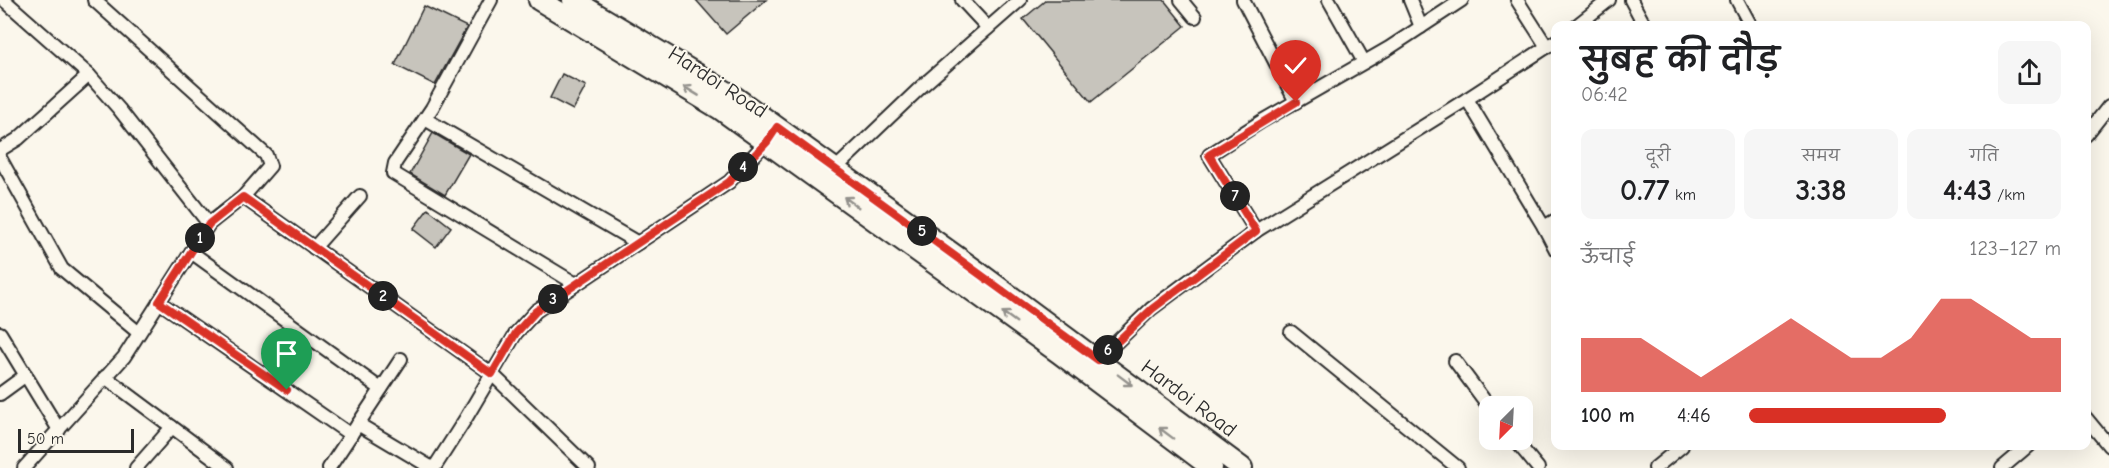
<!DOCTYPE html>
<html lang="hi">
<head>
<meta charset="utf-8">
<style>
  :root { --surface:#fff; --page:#f6f6f6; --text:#202124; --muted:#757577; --accent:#d93025 }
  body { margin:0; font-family:"Comic Neue","Playpen Sans Deva",sans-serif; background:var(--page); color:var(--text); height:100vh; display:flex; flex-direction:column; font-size:22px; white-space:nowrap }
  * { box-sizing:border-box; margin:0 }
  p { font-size:20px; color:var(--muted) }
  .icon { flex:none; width:33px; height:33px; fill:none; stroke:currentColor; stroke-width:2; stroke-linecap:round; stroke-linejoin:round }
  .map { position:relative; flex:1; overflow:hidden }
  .panel { position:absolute; left:1551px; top:21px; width:540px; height:429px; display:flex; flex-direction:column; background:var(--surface); border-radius:12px; box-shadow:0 6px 24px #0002 }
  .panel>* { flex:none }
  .needle { width:39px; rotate:204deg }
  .fabs { position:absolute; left:1479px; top:396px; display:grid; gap:12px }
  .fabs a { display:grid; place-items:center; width:54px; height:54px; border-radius:12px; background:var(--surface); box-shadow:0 6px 24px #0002; font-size:30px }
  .scale { position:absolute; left:18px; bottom:15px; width:116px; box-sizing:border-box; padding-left:6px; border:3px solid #2b2b2b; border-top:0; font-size:16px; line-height:21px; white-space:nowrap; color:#2b2b2b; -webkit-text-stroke:4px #fbf7ec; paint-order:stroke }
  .pin { position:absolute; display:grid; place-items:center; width:51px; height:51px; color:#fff; margin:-62px -26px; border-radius:50% 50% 50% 0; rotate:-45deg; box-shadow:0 0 6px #0007 }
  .pin .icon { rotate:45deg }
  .km { position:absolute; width:30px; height:30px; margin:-15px; border-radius:50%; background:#222; color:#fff; font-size:16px; line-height:30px; text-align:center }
  .round { display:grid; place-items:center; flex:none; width:63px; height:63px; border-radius:12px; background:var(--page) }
  .overview { display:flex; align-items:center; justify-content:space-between; height:102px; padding:0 30px }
  h1 { font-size:33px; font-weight:600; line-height:45px }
  .metrics { display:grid; grid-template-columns:repeat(3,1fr); gap:9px; height:102px; padding:6px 30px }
  .metrics div { display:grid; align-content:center; border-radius:12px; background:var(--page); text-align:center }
  .metrics b { font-size:30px; font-weight:600 }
  .metrics small { font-size:16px; font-weight:400 }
  .metrics p { font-size:16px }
  .chart { height:168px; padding:12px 30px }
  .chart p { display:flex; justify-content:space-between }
  .chart svg { width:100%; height:108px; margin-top:6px; fill:var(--accent); opacity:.7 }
  ul { padding:0 30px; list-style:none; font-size:20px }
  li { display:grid; grid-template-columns:96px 72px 1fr; align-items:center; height:45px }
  li i { height:15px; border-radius:8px; background:var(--accent) }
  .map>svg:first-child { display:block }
  .building { fill:#c7c4bc; stroke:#2b2b2b; stroke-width:1.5 }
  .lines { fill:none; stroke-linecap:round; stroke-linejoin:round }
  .minor-casing { stroke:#2b2b2b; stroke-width:16 }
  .primary-casing { stroke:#2b2b2b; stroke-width:24 }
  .minor { stroke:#fbf7ec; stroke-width:12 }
  .primary { stroke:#fbf7ec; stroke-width:20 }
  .oneway { stroke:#93918c }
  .route-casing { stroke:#fff; stroke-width:12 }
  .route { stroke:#d93025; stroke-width:8 }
  .labels { text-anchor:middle; stroke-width:4.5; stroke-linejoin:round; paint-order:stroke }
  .street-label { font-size:21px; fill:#2b2b2b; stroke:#fbf7ec }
</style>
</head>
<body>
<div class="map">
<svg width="2109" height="468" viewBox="0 0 2109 468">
  <rect width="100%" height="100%" fill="#fbf7ec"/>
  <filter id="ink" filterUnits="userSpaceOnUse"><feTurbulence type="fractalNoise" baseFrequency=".0167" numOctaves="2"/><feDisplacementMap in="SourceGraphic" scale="12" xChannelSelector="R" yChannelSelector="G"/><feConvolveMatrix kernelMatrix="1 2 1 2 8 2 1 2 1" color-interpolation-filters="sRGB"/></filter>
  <g filter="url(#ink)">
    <!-- building -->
    <g class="building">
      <path d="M696,0H766L726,34Z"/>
      <path d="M1046,0H1164L1185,26L1091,102L1023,19Z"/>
      <path d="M424,6L467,27L435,85L395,65Z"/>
      <path d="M562,74L586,86L573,110L550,98Z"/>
      <path d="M433,133L469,154L445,195L410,174Z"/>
      <path d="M428,209L451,227L436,247L413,229Z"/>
    </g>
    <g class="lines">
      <defs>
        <g id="minor">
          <path d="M4,0L89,75L119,109L209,224"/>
          <path d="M94,0L266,155L270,166L243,197"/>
          <path d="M491,0L432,108L395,163L393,173L576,284"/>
          <path d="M962,0L988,28"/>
          <path d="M1181,0L1195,17"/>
          <path d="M1243,0L1296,102"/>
          <path d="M1329,0L1364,62"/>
          <path d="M1410,0L1421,27"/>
          <path d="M1517,0L1547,47"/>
          <path d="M1631,0L1645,26"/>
          <path d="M1737,0L1751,26"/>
          <path d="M1576,26L1609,0"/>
          <path d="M1467,99L1544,227L1556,220"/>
          <path d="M425,119L638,243"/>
          <path d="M2086,135L2109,106"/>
          <path d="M0,150L18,139L89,75"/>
          <path d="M0,158L62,269L139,333"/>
          <path d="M835,169L921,87L1020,0"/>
          <path d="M1544,227L1556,250"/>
          <path d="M1256,231L1467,99L1556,41"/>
          <path d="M314,248L360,196"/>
          <path d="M191,252L381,389"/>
          <path d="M159,302L351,435"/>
          <path d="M1291,332L1458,468"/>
          <path d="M0,333L59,430"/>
          <path d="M1098,360L1151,309L1256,231L1209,155L1262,121L1389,48L1462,0"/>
          <path d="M1455,361L1490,408"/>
          <path d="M105,377L227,468"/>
          <path d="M0,394L26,375"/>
          <path d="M2086,418L2109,446"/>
          <path d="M358,424L432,468"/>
          <path d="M1515,440L1538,468"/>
          <path d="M24,468L124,357L209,224L243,197L492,374L589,468"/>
          <path d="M136,468L172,427"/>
          <path d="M329,468L401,359"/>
          <path d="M434,468L466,418L516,333L536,311L729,182L770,138"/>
          <path d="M1655,468L1682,446"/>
          <path d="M2002,468L2028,446"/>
        </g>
        <g id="primary">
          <path d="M539,0L720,109L1059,353L1212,468"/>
          <path d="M573,0L732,95L974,269L1242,468"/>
        </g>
      </defs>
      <!-- minor casing -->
      <use href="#minor" class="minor-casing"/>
      <!-- primary casing -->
      <use href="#primary" class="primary-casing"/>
      <!-- minor -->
      <use href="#minor" class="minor"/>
      <!-- primary -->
      <use href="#primary" class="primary"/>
    </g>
    <!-- one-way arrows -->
    <defs><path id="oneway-shaft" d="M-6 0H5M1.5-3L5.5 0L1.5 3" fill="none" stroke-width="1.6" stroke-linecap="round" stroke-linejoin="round" transform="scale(1.5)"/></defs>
    <g class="oneway">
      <use href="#oneway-shaft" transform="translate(691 91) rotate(-149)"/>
      <use href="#oneway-shaft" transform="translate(851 202) rotate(-144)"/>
      <use href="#oneway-shaft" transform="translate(1009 317) rotate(-144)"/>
      <use href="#oneway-shaft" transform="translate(1125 380) rotate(37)"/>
      <use href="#oneway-shaft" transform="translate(1166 433) rotate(-143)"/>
    </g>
  </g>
  <g class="lines" filter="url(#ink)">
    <defs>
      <path id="route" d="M287,390L159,302L209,224L243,197L492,374L516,333L536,311L729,182L767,142L777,127L1098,360L1152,309L1256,231L1209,155L1296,102"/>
    </defs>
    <!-- route casing -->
    <use href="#route" class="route-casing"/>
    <!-- route -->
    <use href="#route" class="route"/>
  </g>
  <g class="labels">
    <!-- street labels -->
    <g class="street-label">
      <text transform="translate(718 82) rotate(33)" y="7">Hardoi Road</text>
      <text transform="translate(1189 398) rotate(37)" y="7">Hardoi Road</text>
    </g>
  </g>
</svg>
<div class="fabs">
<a><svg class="needle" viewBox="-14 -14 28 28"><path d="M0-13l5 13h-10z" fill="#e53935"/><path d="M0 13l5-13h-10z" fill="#757577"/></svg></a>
</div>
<div class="scale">50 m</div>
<div class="pin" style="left:287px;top:390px;background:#1e9e55"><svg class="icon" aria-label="arrive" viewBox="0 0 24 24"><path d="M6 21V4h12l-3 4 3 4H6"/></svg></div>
<div class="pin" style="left:1296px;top:102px;background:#d93025"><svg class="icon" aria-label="check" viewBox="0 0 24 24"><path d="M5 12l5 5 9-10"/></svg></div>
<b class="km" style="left:200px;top:238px">1</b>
<b class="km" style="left:383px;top:296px">2</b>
<b class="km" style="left:553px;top:299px">3</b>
<b class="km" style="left:743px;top:167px">4</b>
<b class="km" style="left:922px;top:231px">5</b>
<b class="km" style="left:1108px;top:350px">6</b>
<b class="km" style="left:1235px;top:196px">7</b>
<section class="panel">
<div class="overview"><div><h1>सुबह की दौड़</h1><p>06:42</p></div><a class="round"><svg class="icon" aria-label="share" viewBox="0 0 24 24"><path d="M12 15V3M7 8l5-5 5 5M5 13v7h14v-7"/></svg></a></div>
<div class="metrics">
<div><p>दूरी</p><b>0.77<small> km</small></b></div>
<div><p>समय</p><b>3:38</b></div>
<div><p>गति</p><b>4:43<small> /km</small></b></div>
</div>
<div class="chart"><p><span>ऊँचाई</span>123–127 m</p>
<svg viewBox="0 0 160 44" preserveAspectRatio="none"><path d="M0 44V22L10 22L20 22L30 30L40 38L50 30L60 22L70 14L80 22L90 30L100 30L110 22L120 6L130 6L140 14L150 22L160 22V44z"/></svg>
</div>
<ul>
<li><b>100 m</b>4:46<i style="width:63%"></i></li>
</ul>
</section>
</div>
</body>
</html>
